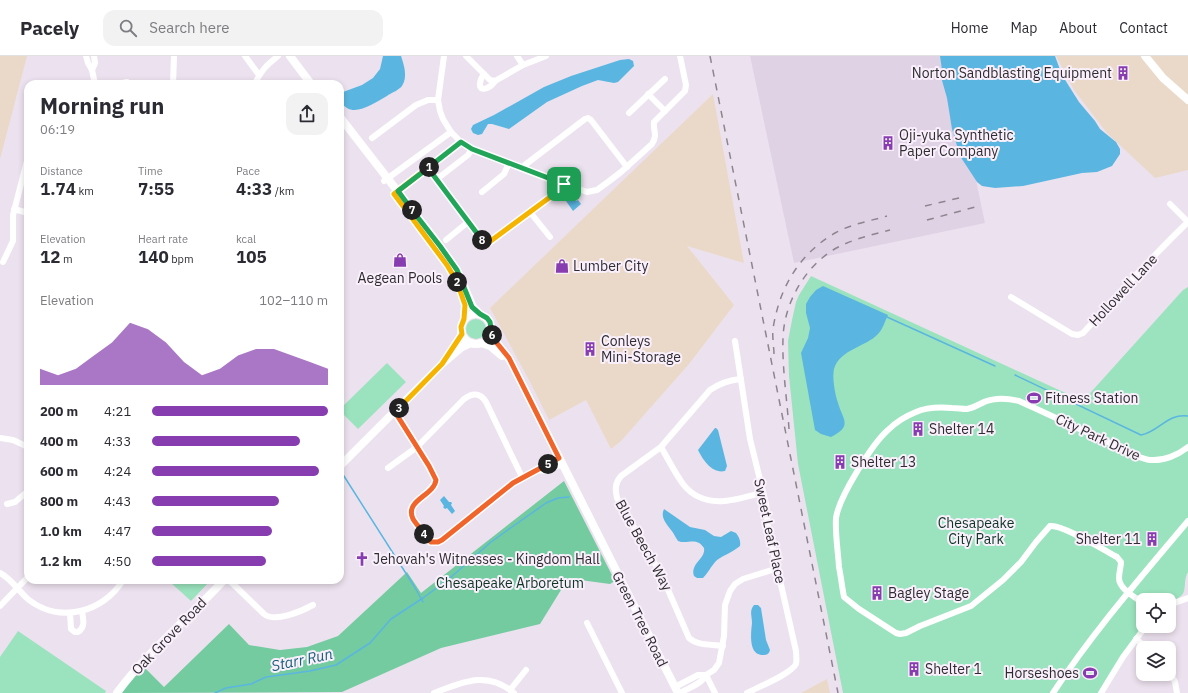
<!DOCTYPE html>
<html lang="en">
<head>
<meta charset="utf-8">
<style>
  :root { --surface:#fff; --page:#f2f2f3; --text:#2b2b33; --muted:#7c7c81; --line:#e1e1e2; --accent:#873daf }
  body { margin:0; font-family:"IBM Plex Sans",sans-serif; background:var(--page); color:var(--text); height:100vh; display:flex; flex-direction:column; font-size:15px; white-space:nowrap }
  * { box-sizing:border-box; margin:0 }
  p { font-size:13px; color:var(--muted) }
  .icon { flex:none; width:22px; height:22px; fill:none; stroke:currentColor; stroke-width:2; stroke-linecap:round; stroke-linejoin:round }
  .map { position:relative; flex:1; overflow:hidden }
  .panel { position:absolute; left:24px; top:24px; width:320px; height:504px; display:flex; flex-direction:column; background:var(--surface); border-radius:12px; box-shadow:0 2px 6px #0003 }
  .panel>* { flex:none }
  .buttons { position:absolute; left:1136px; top:537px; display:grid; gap:8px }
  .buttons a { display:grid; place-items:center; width:40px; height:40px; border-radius:8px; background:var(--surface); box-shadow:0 2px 6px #0003; font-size:20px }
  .pin { position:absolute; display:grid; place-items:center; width:34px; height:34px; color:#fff; margin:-17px; border-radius:8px; box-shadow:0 2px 6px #0006 }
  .km { position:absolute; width:20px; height:20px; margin:-10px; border-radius:50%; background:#222; color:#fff; font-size:11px; line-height:20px; text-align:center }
  .round { display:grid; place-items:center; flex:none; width:42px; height:42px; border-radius:12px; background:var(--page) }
  .head { display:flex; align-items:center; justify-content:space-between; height:68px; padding:0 16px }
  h1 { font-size:22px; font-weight:700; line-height:30px }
  .figures { display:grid; grid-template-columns:repeat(3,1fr); gap:6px; height:68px; padding:4px 16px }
  .figures div { display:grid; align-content:center }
  .figures b { font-size:17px; font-weight:700 }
  .figures small { font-size:11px; font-weight:400 }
  .figures p { font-size:11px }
  .chart { height:112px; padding:8px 16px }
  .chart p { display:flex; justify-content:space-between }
  .chart svg { width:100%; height:72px; margin-top:4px; fill:var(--accent); opacity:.7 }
  ul { padding:0 16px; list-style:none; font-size:13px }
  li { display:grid; grid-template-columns:64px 48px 1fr; align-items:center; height:30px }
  li i { height:10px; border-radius:5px; background:var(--accent) }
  header { display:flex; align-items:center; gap:24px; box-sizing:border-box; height:56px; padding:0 20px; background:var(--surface); border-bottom:1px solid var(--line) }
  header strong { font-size:19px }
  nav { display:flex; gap:22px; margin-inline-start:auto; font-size:14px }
  .search { width:280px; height:36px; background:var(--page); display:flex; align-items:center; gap:10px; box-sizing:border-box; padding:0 14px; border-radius:12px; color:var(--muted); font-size:15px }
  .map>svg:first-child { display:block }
  .commercial { fill:#ead9c8 }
  .built { fill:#e0d2e5 }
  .green { fill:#9be3be }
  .forest { fill:#74cba0 }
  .water { fill:#5ab6e0 }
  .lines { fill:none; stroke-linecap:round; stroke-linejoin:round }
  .stream { stroke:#5ab6e0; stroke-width:1.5 }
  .minor { stroke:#fff; stroke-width:6 }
  .tertiary { stroke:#fff; stroke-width:8 }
  .rail { stroke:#8c858e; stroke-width:1.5; stroke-dasharray:7 7; stroke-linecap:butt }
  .split-1-casing { stroke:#fff; stroke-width:8 }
  .split-2-casing { stroke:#fff; stroke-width:8 }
  .split-3-casing { stroke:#fff; stroke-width:8 }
  .split-4-casing { stroke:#fff; stroke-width:8 }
  .split-5-casing { stroke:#fff; stroke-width:8 }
  .split-6-casing { stroke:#fff; stroke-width:8 }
  .split-7-casing { stroke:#fff; stroke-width:8 }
  .split-8-casing { stroke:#fff; stroke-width:8 }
  .split-9-casing { stroke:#fff; stroke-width:8 }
  .split-1 { stroke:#22a559; stroke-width:5 }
  .split-2 { stroke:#f5b400; stroke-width:5 }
  .split-3 { stroke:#f5b400; stroke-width:5 }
  .split-4 { stroke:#f0652b; stroke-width:5 }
  .split-5 { stroke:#f0652b; stroke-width:5 }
  .split-6 { stroke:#f0652b; stroke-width:5 }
  .split-7 { stroke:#22a559; stroke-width:5 }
  .split-8 { stroke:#22a559; stroke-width:5 }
  .split-9 { stroke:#f5b400; stroke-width:5 }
  .labels { text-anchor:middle; stroke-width:4; stroke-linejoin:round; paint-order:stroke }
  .poi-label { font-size:14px; fill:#2f2c31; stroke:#f9f0fc; text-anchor:start }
  .street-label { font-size:14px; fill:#2f2c31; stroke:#f9f0fc }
  .park-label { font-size:14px; fill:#0e3524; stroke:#f9f0fc }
  .water-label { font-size:15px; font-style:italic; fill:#175f7b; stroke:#f9f0fc }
</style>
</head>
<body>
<header>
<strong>Pacely</strong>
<div class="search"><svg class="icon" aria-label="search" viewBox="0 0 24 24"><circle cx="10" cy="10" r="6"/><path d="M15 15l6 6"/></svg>Search here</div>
<nav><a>Home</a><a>Map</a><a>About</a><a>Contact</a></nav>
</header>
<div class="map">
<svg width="1188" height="637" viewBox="0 0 1188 637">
  <rect width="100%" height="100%" fill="#ece2ef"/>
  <!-- commercial -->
  <g class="commercial">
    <path d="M0,0H27L0,103Z"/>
    <path d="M1056,0H1188V114L1155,122L1107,77L1074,34Z"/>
    <path d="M713,38L744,207L687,190L734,249L689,308L621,385L611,393L586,344L549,364L529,324L490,252Z"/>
    <path d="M827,623L830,637H801Z"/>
  </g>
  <!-- built -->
  <path class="built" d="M750,0H950L985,167L794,207Z"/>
  <!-- green -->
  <g class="green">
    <path d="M811,220L1083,345L1183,234L1188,231V516C1183,523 1187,536 1181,540C1177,543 1173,544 1169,546V544H1143V569L1121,600L1098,637H843L798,408L789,320L788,285L792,264L796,246L799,239Z"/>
    <circle cx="476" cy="273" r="10"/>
    <path d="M387,307L406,326L358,373L340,355V353Z"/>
    <path d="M171,524H211L191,545L170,526Z"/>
    <path d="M18,575L106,635L105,637H0V601Z"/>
  </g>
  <!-- forest -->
  <path class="forest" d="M564,425L615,525L610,528L580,524L561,534L540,568L441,592L342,636L120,637L142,609L164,631L229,568L249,589L280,594L307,591L338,580L407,516L421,537Z"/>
  <!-- water -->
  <g class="water">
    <path d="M383,0H401C404,9 408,21 402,30C399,34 391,37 387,40C376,46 358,59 347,52C342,49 340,45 340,39L343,36L362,29L373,22L380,13Z"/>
    <path d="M940,0H1055L1062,19L1079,46L1095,65L1100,73L1116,86L1120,93V98L1112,110L1097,116L1082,117L1023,130L995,132L982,130L977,126L960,100L952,73L947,42L941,21L942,14Z"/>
    <path d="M629,3L633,5L634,10L618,26L614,27L598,24L582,30L547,46L509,73L492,68H488L482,78L478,79L473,77L471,73L473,69L494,59L544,31L571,20L620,4Z"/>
    <path d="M572,140L576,145L578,144L581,148L573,155L566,145Z"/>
    <path d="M823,230L888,259C885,265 883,273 878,278C866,291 840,293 834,313C832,322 835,338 838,347C843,364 853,370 831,381L821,378L815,374L801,297L808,282L810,272L806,257V248L810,241L816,234Z"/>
    <path d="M715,372H716L718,374L727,410L725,415C712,418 703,404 698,394Z"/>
    <path d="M444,440L449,446H451L452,447L451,449L455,455L452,458L447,452L445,453L443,451L444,450L440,444Z"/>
    <path d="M664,453L690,471L705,474L714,480L721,481L731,475L736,477C739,481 741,485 740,490C733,496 724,499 717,504C711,510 708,517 703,522H697L694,520C690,507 706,503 704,492C696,480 688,489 678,485C675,481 674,477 671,474C666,467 660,461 664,453Z"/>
    <path d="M754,549H758L761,552L766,584L770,594C769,598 767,599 763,599C748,599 751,577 752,567C752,560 749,555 754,549Z"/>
  </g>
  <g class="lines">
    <!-- stream -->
    <g class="stream">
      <path d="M887,261L995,310"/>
      <path d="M1015,319L1141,379C1159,376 1167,357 1188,360"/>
      <path d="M342,417L414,530L423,546"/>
      <path d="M215,637L226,632L251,628L266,621L310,615L336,609L370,587L391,563L423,542L450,522L491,486L512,471L546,447L558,442L569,441"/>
    </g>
    <!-- minor -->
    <g class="minor">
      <path d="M86,0L88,7L92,14L95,28"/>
      <path d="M245,0L259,19"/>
      <path d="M444,0L438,44L440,55L443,63L451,76L461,86L472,93L587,136L597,134L608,126L621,116L652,88C658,78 653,76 654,66L685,35L686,29L680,0"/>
      <path d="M466,0L490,24L495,25L523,9L546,0"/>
      <path d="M517,0L523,9"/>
      <path d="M92,14L95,7L94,0"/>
      <path d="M484,18C480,23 476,36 487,32C490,31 493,28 495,25"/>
      <path d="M118,28L127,26"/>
      <path d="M173,28L174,0"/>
      <path d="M255,28C261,14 267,9 278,0"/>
      <path d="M648,38L665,55"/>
      <path d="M629,57L665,23"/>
      <path d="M372,82L416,49L428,44H438"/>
      <path d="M429,111L485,188L488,187L561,133L564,127"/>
      <path d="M521,112L585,63L588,62L591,64L627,111"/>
      <path d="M437,123L468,99L472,93"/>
      <path d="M384,125L451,76"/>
      <path d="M482,136L504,118L509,107"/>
      <path d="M394,138L461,86"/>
      <path d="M1170,148L1188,166"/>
      <path d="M14,153L28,157"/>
      <path d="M530,156L550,181"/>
      <path d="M446,184L468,166"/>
      <path d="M3,206L13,185V159L28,101"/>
      <path d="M1011,241L1072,278L1078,279L1083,277C1117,240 1151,201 1188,166"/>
      <path d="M735,285L750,383L766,448L768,471L796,595C796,599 797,604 796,608C791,618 758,631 747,637"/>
      <path d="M395,356L435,420C438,433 422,440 414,449C412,452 411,455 412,458C413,464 427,485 433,486C436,487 439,485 442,484L513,427L536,414"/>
      <path d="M0,382L13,384L28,391"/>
      <path d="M661,391C668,403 675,417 683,428C704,455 736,444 763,436"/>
      <path d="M559,402L536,414L547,415L562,408"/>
      <path d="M388,412L417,391L464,343C472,337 480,336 486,346L522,421"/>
      <path d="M7,448L15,446L28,435"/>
      <path d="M0,517C12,523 19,536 29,544C60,568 104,556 123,524"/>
      <path d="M229,524L264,558C275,567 302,555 313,549"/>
      <path d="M1143,547C1135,541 1119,533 1119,522C1119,516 1121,511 1121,506L1117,501C1104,494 1062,468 1050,470L1036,486L1021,506L1003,524L971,550L920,570L906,577L900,578L896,577L859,553L844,541C842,531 841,521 839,511C838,495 835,478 836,462C839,441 872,388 888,374C896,366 906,360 916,356C927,351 940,351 952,352C957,352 962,353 967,353C973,352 978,349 984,346C996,341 1007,342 1019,345C1048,358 1077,372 1106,385C1117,391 1140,404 1151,404C1164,405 1178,399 1188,391"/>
      <path d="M1169,549L1188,542"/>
      <path d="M0,550L28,521"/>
      <path d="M70,557L71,573L75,576H78C86,571 83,563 82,555"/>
      <path d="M587,567L622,637"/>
      <path d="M1136,583L1147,592"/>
      <path d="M723,590C711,588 698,590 689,582L662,520L617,442C615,433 615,427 621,420L661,391L666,385L710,334C720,327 729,324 741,323"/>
      <path d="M1169,614L1175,626L1177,637"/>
      <path d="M675,631L698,619H706C702,628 688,632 680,637"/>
      <path d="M510,634L526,614"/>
      <path d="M434,637C463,626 487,614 514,637"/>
      <path d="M715,637L706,619L714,614L719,607L724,580L725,549L730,535L735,528L743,523L778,512"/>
      <path d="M1053,637C1093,576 1141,521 1188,465"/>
      <path d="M1101,637L1123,601L1146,570"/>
    </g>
    <!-- tertiary -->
    <g class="tertiary">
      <path d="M290,0L311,28"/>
      <path d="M1145,0L1163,22L1188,44"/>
      <path d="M340,61L440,190L457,214L473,251L480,258"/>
      <path d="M422,175L445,206"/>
      <path d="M462,239L465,249L464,263"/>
      <circle cx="476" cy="273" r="15"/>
      <path d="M491,276C495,289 506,296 512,308L678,637"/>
      <path d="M481,287L490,290L502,300"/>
      <path d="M448,300L462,278"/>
      <path d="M340,410L442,308L462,291L471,287"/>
      <path d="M117,637C148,595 189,562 224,524"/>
    </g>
    <!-- rail -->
    <g class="rail">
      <path d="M710,0L838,637"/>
      <path d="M925,150L963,141"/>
      <path d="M927,164L979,150"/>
      <path d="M774,298C774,293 773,288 773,283C772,275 774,266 776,258C784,224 804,195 835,177C851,168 870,165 887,160"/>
      <path d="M789,373C787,343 782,312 783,282C784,248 804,212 833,194C850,184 870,179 890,174"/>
    </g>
  </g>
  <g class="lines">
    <defs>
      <path id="split-1" d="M429,111L461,86L472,93L564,128"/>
      <path id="split-2" d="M429,111L394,138L447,209L457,226"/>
      <path id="split-3" d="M399,352L442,308L462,278L461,271L464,263L465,249L457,226"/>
      <path id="split-4" d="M399,352L395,356L429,410L436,424C434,440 404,444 413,463C416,468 421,473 424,478"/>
      <path id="split-5" d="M424,478L431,486H438L442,484L513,427L548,408"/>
      <path id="split-6" d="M492,279L496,286L509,302L559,402L548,408"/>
      <path id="split-7" d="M412,154L440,190L457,214L472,251L480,258L487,262L490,266L492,279"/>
      <path id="split-8" d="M412,154L398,135L428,112L482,184"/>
      <path id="split-9" d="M482,184L485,188L488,187L561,133L564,128"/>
    </defs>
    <!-- split-1 casing -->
    <use href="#split-1" class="split-1-casing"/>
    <!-- split-2 casing -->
    <use href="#split-2" class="split-2-casing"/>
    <!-- split-3 casing -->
    <use href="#split-3" class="split-3-casing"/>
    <!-- split-4 casing -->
    <use href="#split-4" class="split-4-casing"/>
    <!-- split-5 casing -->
    <use href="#split-5" class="split-5-casing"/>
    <!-- split-6 casing -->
    <use href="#split-6" class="split-6-casing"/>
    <!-- split-7 casing -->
    <use href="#split-7" class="split-7-casing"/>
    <!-- split-8 casing -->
    <use href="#split-8" class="split-8-casing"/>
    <!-- split-9 casing -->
    <use href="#split-9" class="split-9-casing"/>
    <!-- split-1 -->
    <use href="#split-1" class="split-1"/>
    <!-- split-2 -->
    <use href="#split-2" class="split-2"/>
    <!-- split-3 -->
    <use href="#split-3" class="split-3"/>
    <!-- split-4 -->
    <use href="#split-4" class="split-4"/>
    <!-- split-5 -->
    <use href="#split-5" class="split-5"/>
    <!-- split-6 -->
    <use href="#split-6" class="split-6"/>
    <!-- split-7 -->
    <use href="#split-7" class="split-7"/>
    <!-- split-8 -->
    <use href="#split-8" class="split-8"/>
    <!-- split-9 -->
    <use href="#split-9" class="split-9"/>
  </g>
  <!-- icons -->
  <defs>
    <symbol id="building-bare" viewBox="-9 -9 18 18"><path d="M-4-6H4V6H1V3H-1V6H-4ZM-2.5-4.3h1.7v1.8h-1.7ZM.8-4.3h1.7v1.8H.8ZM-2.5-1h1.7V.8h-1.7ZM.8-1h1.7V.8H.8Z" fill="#873daf" stroke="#f9f0fc" stroke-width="2.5" paint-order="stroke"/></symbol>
    <symbol id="shop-bare" viewBox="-9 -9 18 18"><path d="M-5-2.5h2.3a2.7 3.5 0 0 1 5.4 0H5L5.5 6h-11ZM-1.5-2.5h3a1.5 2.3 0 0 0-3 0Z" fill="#873daf" stroke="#f9f0fc" stroke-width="2.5" paint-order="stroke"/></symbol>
    <symbol id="stadium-bare" viewBox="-9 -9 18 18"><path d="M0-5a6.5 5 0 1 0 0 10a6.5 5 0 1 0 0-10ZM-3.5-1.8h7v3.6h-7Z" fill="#873daf" stroke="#f9f0fc" stroke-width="2.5" paint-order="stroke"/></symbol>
    <symbol id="church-bare" viewBox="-9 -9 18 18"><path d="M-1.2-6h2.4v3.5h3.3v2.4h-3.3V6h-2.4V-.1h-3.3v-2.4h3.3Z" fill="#873daf" stroke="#f9f0fc" stroke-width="2.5" paint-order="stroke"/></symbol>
  </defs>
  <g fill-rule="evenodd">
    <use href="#building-bare" x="1113" y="7" width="20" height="20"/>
    <use href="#building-bare" x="878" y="77" width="20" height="20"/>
    <use href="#shop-bare" x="390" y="194" width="20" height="20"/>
    <use href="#shop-bare" x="552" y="200" width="20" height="20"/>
    <use href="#building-bare" x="580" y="283" width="20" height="20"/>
    <use href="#stadium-bare" x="1024" y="332" width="20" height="20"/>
    <use href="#building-bare" x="908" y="363" width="20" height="20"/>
    <use href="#building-bare" x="830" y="396" width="20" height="20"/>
    <use href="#building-bare" x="1142" y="473" width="20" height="20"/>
    <use href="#church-bare" x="352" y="493" width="20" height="20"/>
    <use href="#building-bare" x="867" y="527" width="20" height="20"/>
    <use href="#building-bare" x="904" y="603" width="20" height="20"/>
    <use href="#stadium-bare" x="1080" y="607" width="20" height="20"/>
  </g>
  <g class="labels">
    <!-- poi labels -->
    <g class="poi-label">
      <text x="1112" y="22" text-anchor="end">Norton Sandblasting Equipment</text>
      <text x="899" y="84">Oji-yuka Synthetic<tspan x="899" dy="16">Paper Company</tspan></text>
      <text x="573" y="215">Lumber City</text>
      <text x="400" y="227" text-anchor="middle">Aegean Pools</text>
      <text x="601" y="290">Conleys<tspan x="601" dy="16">Mini-Storage</tspan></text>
      <text x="1045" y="347">Fitness Station</text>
      <text x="929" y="378">Shelter 14</text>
      <text x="851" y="411">Shelter 13</text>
      <text x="1141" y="488" text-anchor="end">Shelter 11</text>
      <text x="373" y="508">Jehovah's Witnesses - Kingdom Hall</text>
      <text x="888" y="542">Bagley Stage</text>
      <text x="925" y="618">Shelter 1</text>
      <text x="1079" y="622" text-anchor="end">Horseshoes</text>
    </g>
    <!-- street labels -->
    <g class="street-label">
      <text transform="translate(1123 234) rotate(-47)" y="5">Hollowell Lane</text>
      <text transform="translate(1098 381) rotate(25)" y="5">City Park Drive</text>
      <text transform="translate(770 475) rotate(78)" y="5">Sweet Leaf Place</text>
      <text transform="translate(644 489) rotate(61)" y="5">Blue Beech Way</text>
      <text transform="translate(640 563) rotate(63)" y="5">Green Tree Road</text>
      <text transform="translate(169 580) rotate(-46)" y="5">Oak Grove Road</text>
    </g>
    <!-- park labels -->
    <g class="park-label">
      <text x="976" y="472">Chesapeake<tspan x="976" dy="16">City Park</tspan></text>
      <text x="510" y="532">Chesapeake Arboretum</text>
    </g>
    <!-- water labels -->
    <g class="water-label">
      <text transform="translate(302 604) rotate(-12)" y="5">Starr Run</text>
    </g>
  </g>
</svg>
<div class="buttons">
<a><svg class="icon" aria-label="locate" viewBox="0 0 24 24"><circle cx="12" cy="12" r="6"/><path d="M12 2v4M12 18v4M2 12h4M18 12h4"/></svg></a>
<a><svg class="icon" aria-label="layers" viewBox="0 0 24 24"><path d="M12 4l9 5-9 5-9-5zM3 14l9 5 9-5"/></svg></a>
</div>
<div class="pin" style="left:564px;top:128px;background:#1e9e55"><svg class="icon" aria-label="arrive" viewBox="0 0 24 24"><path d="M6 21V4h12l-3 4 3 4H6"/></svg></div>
<b class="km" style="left:429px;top:111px">1</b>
<b class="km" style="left:457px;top:226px">2</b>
<b class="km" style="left:399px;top:352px">3</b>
<b class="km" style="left:424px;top:478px">4</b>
<b class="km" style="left:548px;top:408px">5</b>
<b class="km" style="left:492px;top:279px">6</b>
<b class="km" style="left:412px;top:154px">7</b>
<b class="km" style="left:482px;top:184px">8</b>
<section class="panel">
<div class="head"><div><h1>Morning run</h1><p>06:19</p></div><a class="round"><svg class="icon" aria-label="share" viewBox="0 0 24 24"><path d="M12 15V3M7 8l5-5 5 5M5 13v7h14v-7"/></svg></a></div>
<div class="figures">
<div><p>Distance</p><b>1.74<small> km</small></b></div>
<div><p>Time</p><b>7:55</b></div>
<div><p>Pace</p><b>4:33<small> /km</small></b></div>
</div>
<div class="figures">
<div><p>Elevation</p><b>12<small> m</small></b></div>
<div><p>Heart rate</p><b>140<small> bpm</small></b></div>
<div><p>kcal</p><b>105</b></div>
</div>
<div class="chart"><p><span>Elevation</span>102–110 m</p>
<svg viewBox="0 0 160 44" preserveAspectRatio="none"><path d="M0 44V34L10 38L20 34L30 26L40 18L50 6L60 10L70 18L80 30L90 38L100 34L110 26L120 22L130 22L140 26L150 30L160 34V44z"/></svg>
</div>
<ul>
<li><b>200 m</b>4:21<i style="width:100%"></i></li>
<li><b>400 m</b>4:33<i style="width:84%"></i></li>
<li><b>600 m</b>4:24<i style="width:95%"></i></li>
<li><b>800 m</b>4:43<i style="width:72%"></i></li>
<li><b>1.0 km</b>4:47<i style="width:68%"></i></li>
<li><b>1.2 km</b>4:50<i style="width:65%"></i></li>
</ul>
</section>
</div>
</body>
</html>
